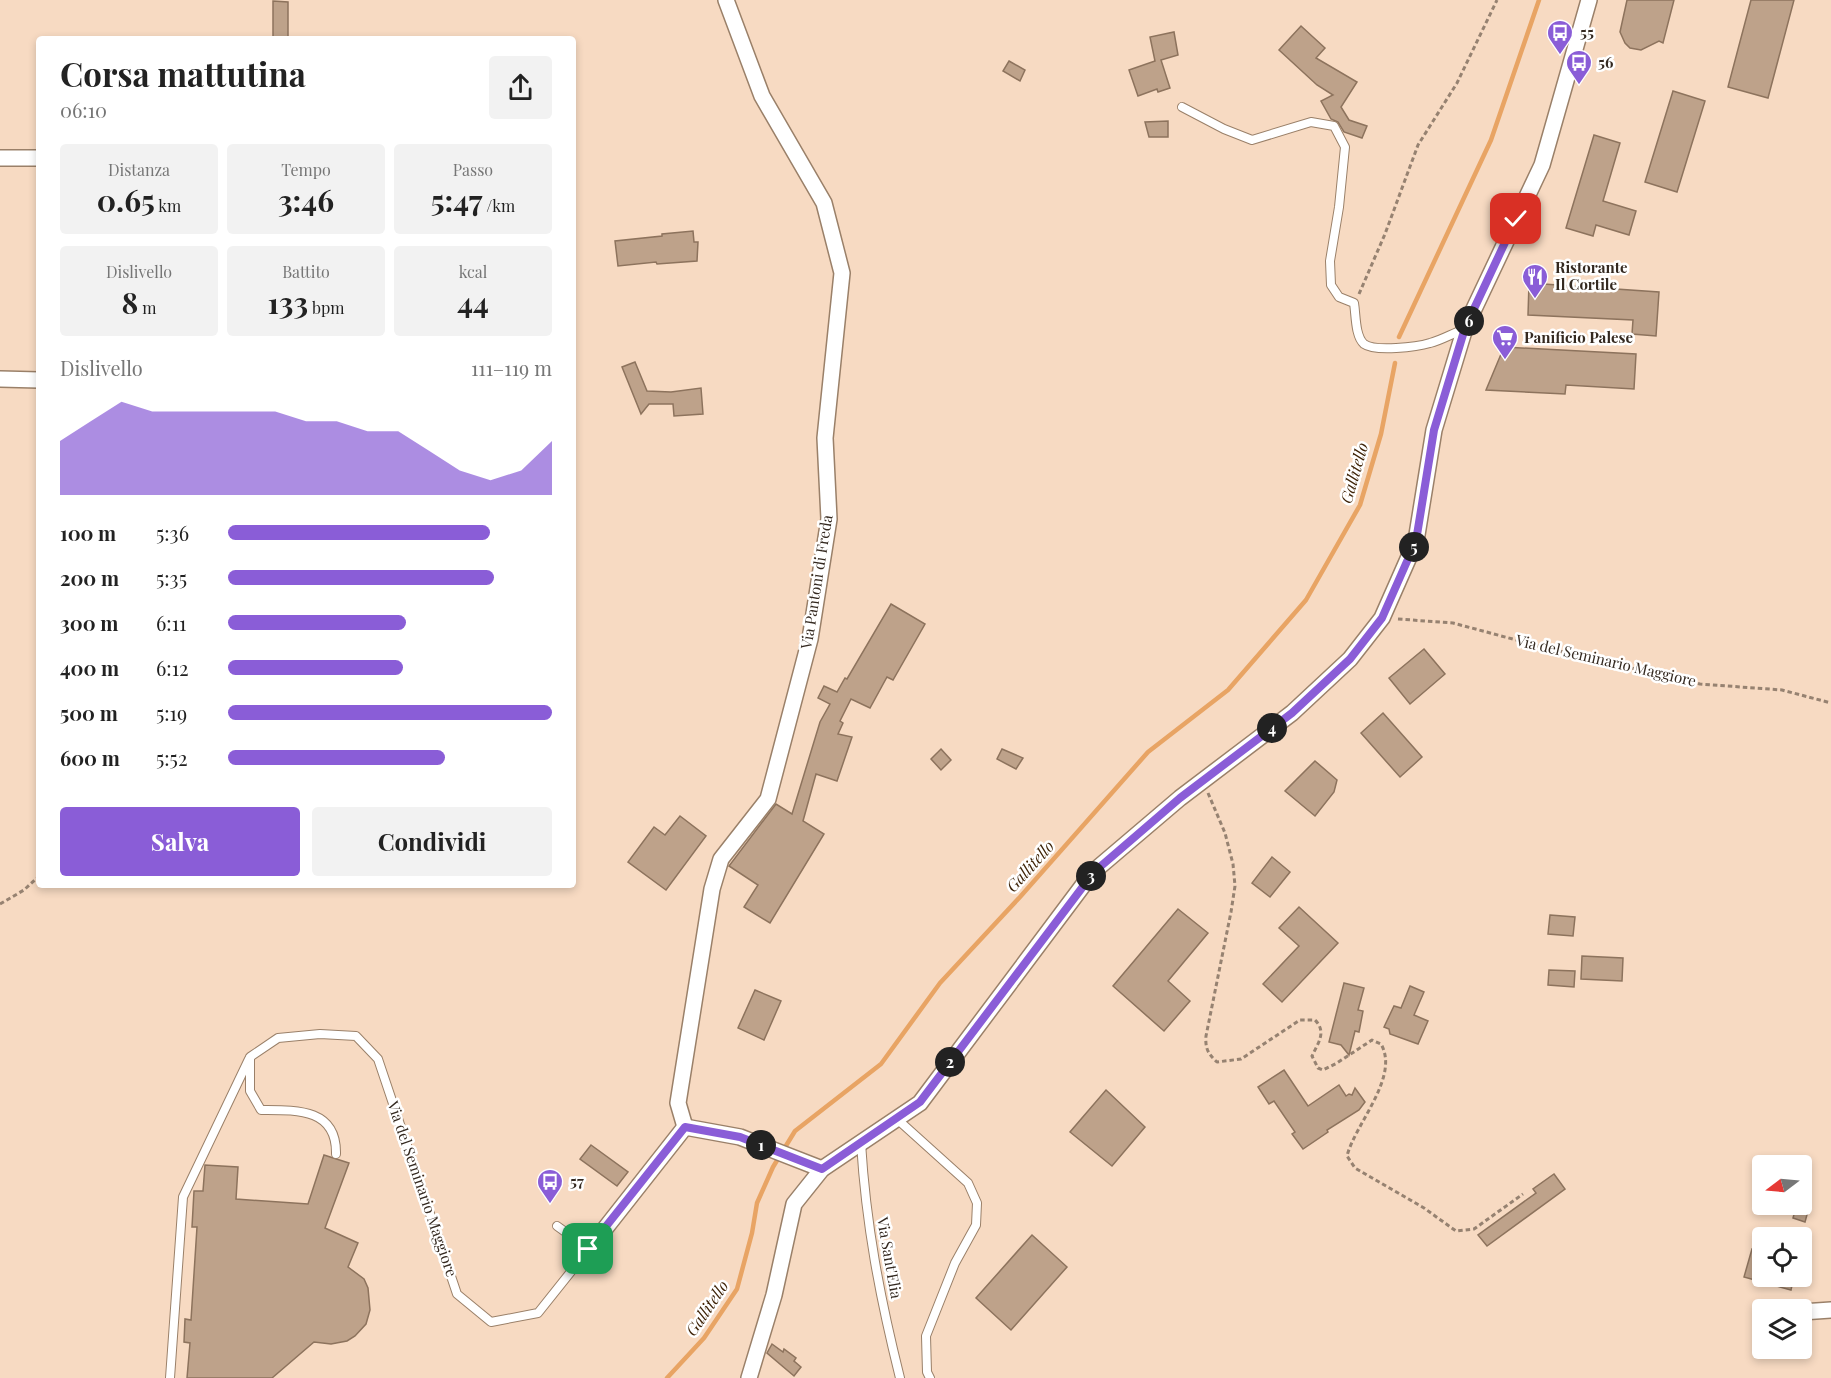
<!DOCTYPE html>
<html lang="it">
<head>
<meta charset="utf-8">
<style>
  :root { --surface:#fff; --page:#f2f2f2; --text:#222; --muted:#767676; --accent:#8a5dd7 }
  body { margin:0; font-family:"Playfair Display",serif; background:var(--page); color:var(--text); height:100vh; display:flex; flex-direction:column; font-size:22px; white-space:nowrap }
  * { box-sizing:border-box; margin:0 }
  p { font-size:20px; color:var(--muted) }
  .icon { flex:none; width:33px; height:33px; fill:none; stroke:currentColor; stroke-width:2; stroke-linecap:round; stroke-linejoin:round }
  .map { position:relative; flex:1; overflow:hidden }
  .drawer { position:absolute; left:36px; top:36px; width:540px; height:852px; display:flex; flex-direction:column; background:var(--surface); border-radius:6px; box-shadow:0 3px 9px #0003 }
  .drawer>* { flex:none }
  .needle { width:39px; rotate:254deg }
  .buttons { position:absolute; left:1752px; top:1155px; display:grid; gap:12px }
  .buttons a { display:grid; place-items:center; width:60px; height:60px; border-radius:6px; background:var(--surface); box-shadow:0 3px 9px #0003; font-size:30px }
  .pin { position:absolute; display:grid; place-items:center; width:51px; height:51px; color:#fff; margin:-26px; border-radius:12px; box-shadow:0 3px 9px #0006 }
  .km { position:absolute; width:30px; height:30px; margin:-15px; border-radius:50%; background:#222; color:#fff; font-size:16px; line-height:30px; text-align:center }
  .round { display:grid; place-items:center; flex:none; width:63px; height:63px; border-radius:6px; background:var(--page) }
  .summary { display:flex; align-items:center; justify-content:space-between; height:102px; padding:0 24px }
  h1 { font-size:33px; font-weight:700; line-height:45px }
  .stats { display:grid; grid-template-columns:repeat(3,1fr); gap:9px; height:102px; padding:6px 24px }
  .stats div { display:grid; align-content:center; border-radius:6px; background:var(--page); text-align:center }
  .stats b { font-size:30px; font-weight:700 }
  .stats small { font-size:16px; font-weight:400 }
  .stats p { font-size:16px }
  .chart { height:168px; padding:12px 24px }
  .chart p { display:flex; justify-content:space-between }
  .chart svg { width:100%; height:108px; margin-top:6px; fill:var(--accent); opacity:.7 }
  .primary-button { display:flex; gap:12px; margin-top:auto; padding:12px 24px }
  .primary-button a { flex:1; height:69px; border-radius:6px; background:var(--accent); color:#fff; font-size:24px; font-weight:700; line-height:69px; text-align:center }
  .primary-button a+a { background:var(--page); color:var(--text) }
  ul { padding:0 24px; list-style:none; font-size:20px }
  li { display:grid; grid-template-columns:96px 72px 1fr; align-items:center; height:45px }
  li i { height:15px; border-radius:8px; background:var(--accent) }
  .map>svg:first-child { display:block }
  .lines { fill:none; stroke-linecap:round; stroke-linejoin:round }
  .stream { stroke:#e8a464; stroke-width:4.5 }
  .building { fill:#bea28a; stroke:#8d735d; stroke-width:1.5 }
  .lane-casing { stroke:#9a8069; stroke-width:10 }
  .street-casing { stroke:#9a8069; stroke-width:18 }
  .path { stroke:#968271; stroke-width:3; stroke-dasharray:4.5 3; stroke-linecap:butt }
  .lane { stroke:#fff; stroke-width:8 }
  .street { stroke:#fff; stroke-width:15 }
  .route-casing { stroke:#fff; stroke-width:12 }
  .route { stroke:#8a5dd7; stroke-width:8 }
  .labels { text-anchor:middle; stroke-width:5; stroke-linejoin:round; paint-order:stroke }
  .poi-label { font-size:15px; font-weight:bold; fill:#342920; stroke:#fff; text-anchor:start }
  .street-label { font-size:15px; fill:#342920; stroke:#fff }
  .water-label { font-size:16px; font-style:italic; fill:#3f2408; stroke:#fff }
</style>
</head>
<body>
<div class="map">
<svg width="1831" height="1378" viewBox="0 0 1831 1378">
  <rect width="100%" height="100%" fill="#f7dac2"/>
  <g class="lines">
    <!-- stream -->
    <g class="stream">
      <path d="M1399,337L1491,140L1539,0"/>
      <path d="M667,1378L704,1338L737,1289L752,1233L757,1203L773,1167L795,1131L881,1064L940,983L1020,897L1148,752L1228,690L1306,600L1360,505L1381,434L1395,363"/>
    </g>
  </g>
  <!-- building -->
  <g class="building">
    <path d="M1627,0H1674L1663,43L1659,41L1641,50L1630,48L1625,43L1620,32Z"/>
    <path d="M1751,0H1794L1768,98L1728,87Z"/>
    <path d="M273,1L288,2V37H273Z"/>
    <path d="M1301,26L1325,48L1316,58L1357,82L1341,107L1349,120L1367,126L1362,138L1344,132L1338,122L1331,119L1321,101L1333,95L1317,85L1279,50Z"/>
    <path d="M1174,32L1178,55L1161,60L1170,88L1158,92L1157,89L1138,96L1129,70L1155,61L1150,37Z"/>
    <path d="M1009,61L1025,70L1020,81L1003,71Z"/>
    <path d="M1673,91L1705,101L1677,192L1645,182Z"/>
    <path d="M1168,121V137H1149L1145,122Z"/>
    <path d="M1594,135L1620,143L1603,201L1636,211L1629,235L1596,225L1593,236L1566,228Z"/>
    <path d="M693,231L694,242H698L697,261L657,264L656,262L618,266L615,241L662,236V234Z"/>
    <path d="M1529,283L1659,292L1656,336L1632,334L1633,320L1528,315Z"/>
    <path d="M1504,347L1636,354L1634,389L1566,385L1565,394L1486,390Z"/>
    <path d="M635,362L647,391L671,392L701,388L703,414L674,416L673,404H649L641,414L622,367Z"/>
    <path d="M891,604L925,624L893,680L887,677L870,708L851,699L840,721L843,723L838,734L852,737L837,781L816,774L803,821L824,834L770,923L744,907L758,885L729,866L776,804L792,814L820,722L830,704L818,698L824,686L837,692L845,678L847,679Z"/>
    <path d="M1424,649L1445,674L1410,704L1389,678Z"/>
    <path d="M1383,713L1422,757L1400,777L1361,733Z"/>
    <path d="M941,749L951,760L941,770L931,759Z"/>
    <path d="M1002,749L1023,758L1016,769L997,759Z"/>
    <path d="M1315,761L1337,780L1334,792L1315,816L1285,791Z"/>
    <path d="M680,816L706,836L666,890L628,862L654,827L665,835Z"/>
    <path d="M1272,857L1290,872L1270,897L1252,883Z"/>
    <path d="M1299,907L1338,943L1282,1002L1263,984L1299,946L1279,928Z"/>
    <path d="M1178,909L1208,933L1168,981L1190,1001L1164,1031L1113,986Z"/>
    <path d="M1550,915L1575,917L1573,936L1548,934Z"/>
    <path d="M1582,956L1623,958L1622,981L1581,979Z"/>
    <path d="M1549,970L1575,971L1574,987L1548,985Z"/>
    <path d="M1344,983L1364,988L1358,1010L1363,1011L1359,1032L1355,1031L1349,1055L1341,1045L1329,1042Z"/>
    <path d="M1410,986L1424,992L1414,1015L1428,1021L1418,1044L1390,1034L1389,1029L1384,1027L1394,1006L1401,1008Z"/>
    <path d="M755,990L781,1001L764,1040L738,1028Z"/>
    <path d="M1284,1070L1308,1106L1339,1085L1346,1096L1349,1094L1352,1095L1355,1088L1365,1102L1359,1110L1327,1130L1328,1132L1303,1149L1292,1134L1295,1132L1274,1101L1269,1104L1258,1087Z"/>
    <path d="M1106,1090L1145,1127L1112,1166L1070,1132Z"/>
    <path d="M591,1145L628,1172L617,1186L580,1159Z"/>
    <path d="M324,1155L349,1163L325,1228L358,1243L348,1267L364,1279L368,1288L370,1310L366,1324L355,1336L347,1341L331,1344L314,1342L272,1378H187L190,1343L184,1342L185,1319L191,1320L197,1227H192L194,1191H203L205,1165L238,1167L236,1199L308,1204Z"/>
    <path d="M1554,1174L1565,1189L1487,1246L1478,1235L1536,1193L1533,1189Z"/>
    <path d="M1796,1207L1808,1211L1805,1222L1793,1218Z"/>
    <path d="M1032,1235L1067,1267L1011,1330L976,1298Z"/>
    <path d="M1752,1249L1762,1252V1276H1794L1791,1290L1744,1277Z"/>
    <path d="M772,1344L783,1352L784,1349L796,1358L794,1361L801,1367L794,1376L767,1353Z"/>
  </g>
  <g class="lines">
    <defs>
      <g id="lane">
        <path d="M1182,107L1224,129L1252,140L1311,122L1334,126L1345,147L1339,207L1330,261L1331,285L1339,297L1354,303C1356,315 1355,336 1364,344C1375,352 1417,347 1430,343C1442,340 1453,333 1465,329"/>
        <path d="M897,1119L968,1183L977,1203L976,1225L955,1263L926,1336L927,1372L930,1378"/>
        <path d="M861,1143C866,1225 880,1298 900,1378"/>
        <path d="M336,1154C337,1108 296,1110 261,1110L250,1091V1057L278,1038L320,1034L356,1036L378,1059L457,1294L491,1322L538,1313L589,1249L557,1226"/>
        <path d="M170,1378L183,1197L249,1059"/>
      </g>
      <g id="street">
        <path d="M0,158H39"/>
        <path d="M0,379L39,380"/>
        <path d="M685,1127L678,1103L712,889L721,859L768,799L810,639L829,519L825,438L842,273L824,203L762,96L726,0"/>
        <path d="M589,1249L685,1127L740,1137L822,1169"/>
        <path d="M1802,1312L1831,1310"/>
        <path d="M749,1378L774,1295L794,1204L822,1169L920,1103L1093,872L1180,798L1292,713L1350,659L1382,618L1416,541L1434,430L1465,328L1542,165L1589,0"/>
      </g>
    </defs>
    <!-- lane casing -->
    <use href="#lane" class="lane-casing"/>
    <!-- street casing -->
    <use href="#street" class="street-casing"/>
    <!-- path -->
    <g class="path">
      <path d="M1359,294L1385,234L1418,145L1457,83L1497,0"/>
      <path d="M1398,619L1453,623L1546,648L1700,684L1782,690L1831,703"/>
      <path d="M1208,793L1225,833L1233,864L1235,886L1231,912L1206,1036C1205,1048 1208,1054 1217,1062L1241,1059L1300,1020H1315C1327,1032 1318,1043 1312,1056L1318,1068L1323,1070L1337,1063L1372,1040L1381,1044C1400,1077 1355,1124 1347,1156L1355,1168L1424,1208L1456,1231L1474,1229L1523,1194"/>
      <path d="M0,904L24,890L39,876"/>
    </g>
    <!-- lane -->
    <use href="#lane" class="lane"/>
    <!-- street -->
    <use href="#street" class="street"/>
  </g>
  <g class="lines">
    <defs>
      <path id="route" d="M588,1249L685,1127L740,1137L822,1169L920,1102L1094,872L1180,798L1292,713L1350,659L1382,618L1416,541L1434,430L1465,328L1516,219"/>
    </defs>
    <!-- route casing -->
    <use href="#route" class="route-casing"/>
    <!-- route -->
    <use href="#route" class="route"/>
  </g>
  <!-- icons -->
  <defs>
    <symbol id="bus-pin" viewBox="-11 -11 22 30"><path d="M0 17L-7.5 6A9.5 9.5 0 1 1 7.5 6Z" fill="#8a5dd7" stroke="#fff"/><path d="M-5-6H5V4H4V6H2V4H-2V6H-4V4H-5ZM-3.5-4V0h7V-4ZM-3.5 1.2v1.5H-2V1.2ZM2 1.2v1.5H3.5V1.2Z" fill="#fff"/></symbol>
    <symbol id="restaurant-pin" viewBox="-11 -11 22 30"><path d="M0 17L-7.5 6A9.5 9.5 0 1 1 7.5 6Z" fill="#8a5dd7" stroke="#fff"/><path d="M-5-6h1v4h1v-4h1v4h1v-4h1v5L-1.5 .5V6h-2V.5L-5-1ZM5-6V6H3V1.5H1.5Q1.5-4 5-6Z" fill="#fff"/></symbol>
    <symbol id="supermarket-pin" viewBox="-11 -11 22 30"><path d="M0 17L-7.5 6A9.5 9.5 0 1 1 7.5 6Z" fill="#8a5dd7" stroke="#fff"/><path d="M-6-5.5h2.5l.6 2H6L4.5 2H-2.5L-4.4-4H-6ZM-1.5 3.2a1.3 1.3 0 1 0 .1 0ZM3 3.2a1.3 1.3 0 1 0 .1 0Z" fill="#fff"/></symbol>
  </defs>
  <g fill-rule="evenodd">
    <use href="#bus-pin" x="1545" y="18" width="30" height="40"/>
    <use href="#bus-pin" x="1564" y="48" width="30" height="40"/>
    <use href="#restaurant-pin" x="1520" y="262" width="30" height="40"/>
    <use href="#supermarket-pin" x="1490" y="323" width="30" height="40"/>
    <use href="#bus-pin" x="535" y="1167" width="30" height="40"/>
  </g>
  <g class="labels">
    <!-- poi labels -->
    <g class="poi-label">
      <text x="1580" y="38">55</text>
      <text x="1598" y="68">56</text>
      <text x="1555" y="273">Ristorante<tspan x="1555" dy="17">Il Cortile</tspan></text>
      <text x="1524" y="343">Panificio Palese</text>
      <text x="570" y="1187">57</text>
    </g>
    <!-- street labels -->
    <g class="street-label">
      <text transform="translate(817 582) rotate(-81)" y="5">Via Pantoni di Freda</text>
      <text transform="translate(1606 661) rotate(13)" y="5">Via del Seminario Maggiore</text>
      <text transform="translate(422 1189) rotate(71)" y="5">Via del Seminario Maggiore</text>
      <text transform="translate(889 1258) rotate(80)" y="5">Via Sant'Elia</text>
    </g>
    <!-- water labels -->
    <g class="water-label">
      <text transform="translate(1354 473) rotate(-74)" y="6">Gallitello</text>
      <text transform="translate(1030 866) rotate(-48)" y="6">Gallitello</text>
      <text transform="translate(707 1308) rotate(-56)" y="6">Gallitello</text>
    </g>
  </g>
</svg>
<div class="buttons">
<a><svg class="needle" viewBox="-14 -14 28 28"><path d="M0-13l5 13h-10z" fill="#e53935"/><path d="M0 13l5-13h-10z" fill="#767676"/></svg></a>
<a><svg class="icon" aria-label="locate" viewBox="0 0 24 24"><circle cx="12" cy="12" r="6"/><path d="M12 2v4M12 18v4M2 12h4M18 12h4"/></svg></a>
<a><svg class="icon" aria-label="layers" viewBox="0 0 24 24"><path d="M12 4l9 5-9 5-9-5zM3 14l9 5 9-5"/></svg></a>
</div>
<div class="pin" style="left:588px;top:1249px;background:#1e9e55"><svg class="icon" aria-label="arrive" viewBox="0 0 24 24"><path d="M6 21V4h12l-3 4 3 4H6"/></svg></div>
<div class="pin" style="left:1516px;top:219px;background:#d93025"><svg class="icon" aria-label="check" viewBox="0 0 24 24"><path d="M5 12l5 5 9-10"/></svg></div>
<b class="km" style="left:761px;top:1145px">1</b>
<b class="km" style="left:950px;top:1062px">2</b>
<b class="km" style="left:1091px;top:876px">3</b>
<b class="km" style="left:1272px;top:728px">4</b>
<b class="km" style="left:1414px;top:547px">5</b>
<b class="km" style="left:1469px;top:321px">6</b>
<section class="drawer">
<div class="summary"><div><h1>Corsa mattutina</h1><p>06:10</p></div><a class="round"><svg class="icon" aria-label="share" viewBox="0 0 24 24"><path d="M12 15V3M7 8l5-5 5 5M5 13v7h14v-7"/></svg></a></div>
<div class="stats">
<div><p>Distanza</p><b>0.65<small> km</small></b></div>
<div><p>Tempo</p><b>3:46</b></div>
<div><p>Passo</p><b>5:47<small> /km</small></b></div>
</div>
<div class="stats">
<div><p>Dislivello</p><b>8<small> m</small></b></div>
<div><p>Battito</p><b>133<small> bpm</small></b></div>
<div><p>kcal</p><b>44</b></div>
</div>
<div class="chart"><p><span>Dislivello</span>111–119 m</p>
<svg viewBox="0 0 160 44" preserveAspectRatio="none"><path d="M0 44V22L10 14L20 6L30 10L40 10L50 10L60 10L70 10L80 14L90 14L100 18L110 18L120 26L130 34L140 38L150 34L160 22V44z"/></svg>
</div>
<ul>
<li><b>100 m</b>5:36<i style="width:81%"></i></li>
<li><b>200 m</b>5:35<i style="width:82%"></i></li>
<li><b>300 m</b>6:11<i style="width:55%"></i></li>
<li><b>400 m</b>6:12<i style="width:54%"></i></li>
<li><b>500 m</b>5:19<i style="width:100%"></i></li>
<li><b>600 m</b>5:52<i style="width:67%"></i></li>
</ul>
<div class="primary-button"><a>Salva</a><a>Condividi</a></div>
</section>
</div>
</body>
</html>
